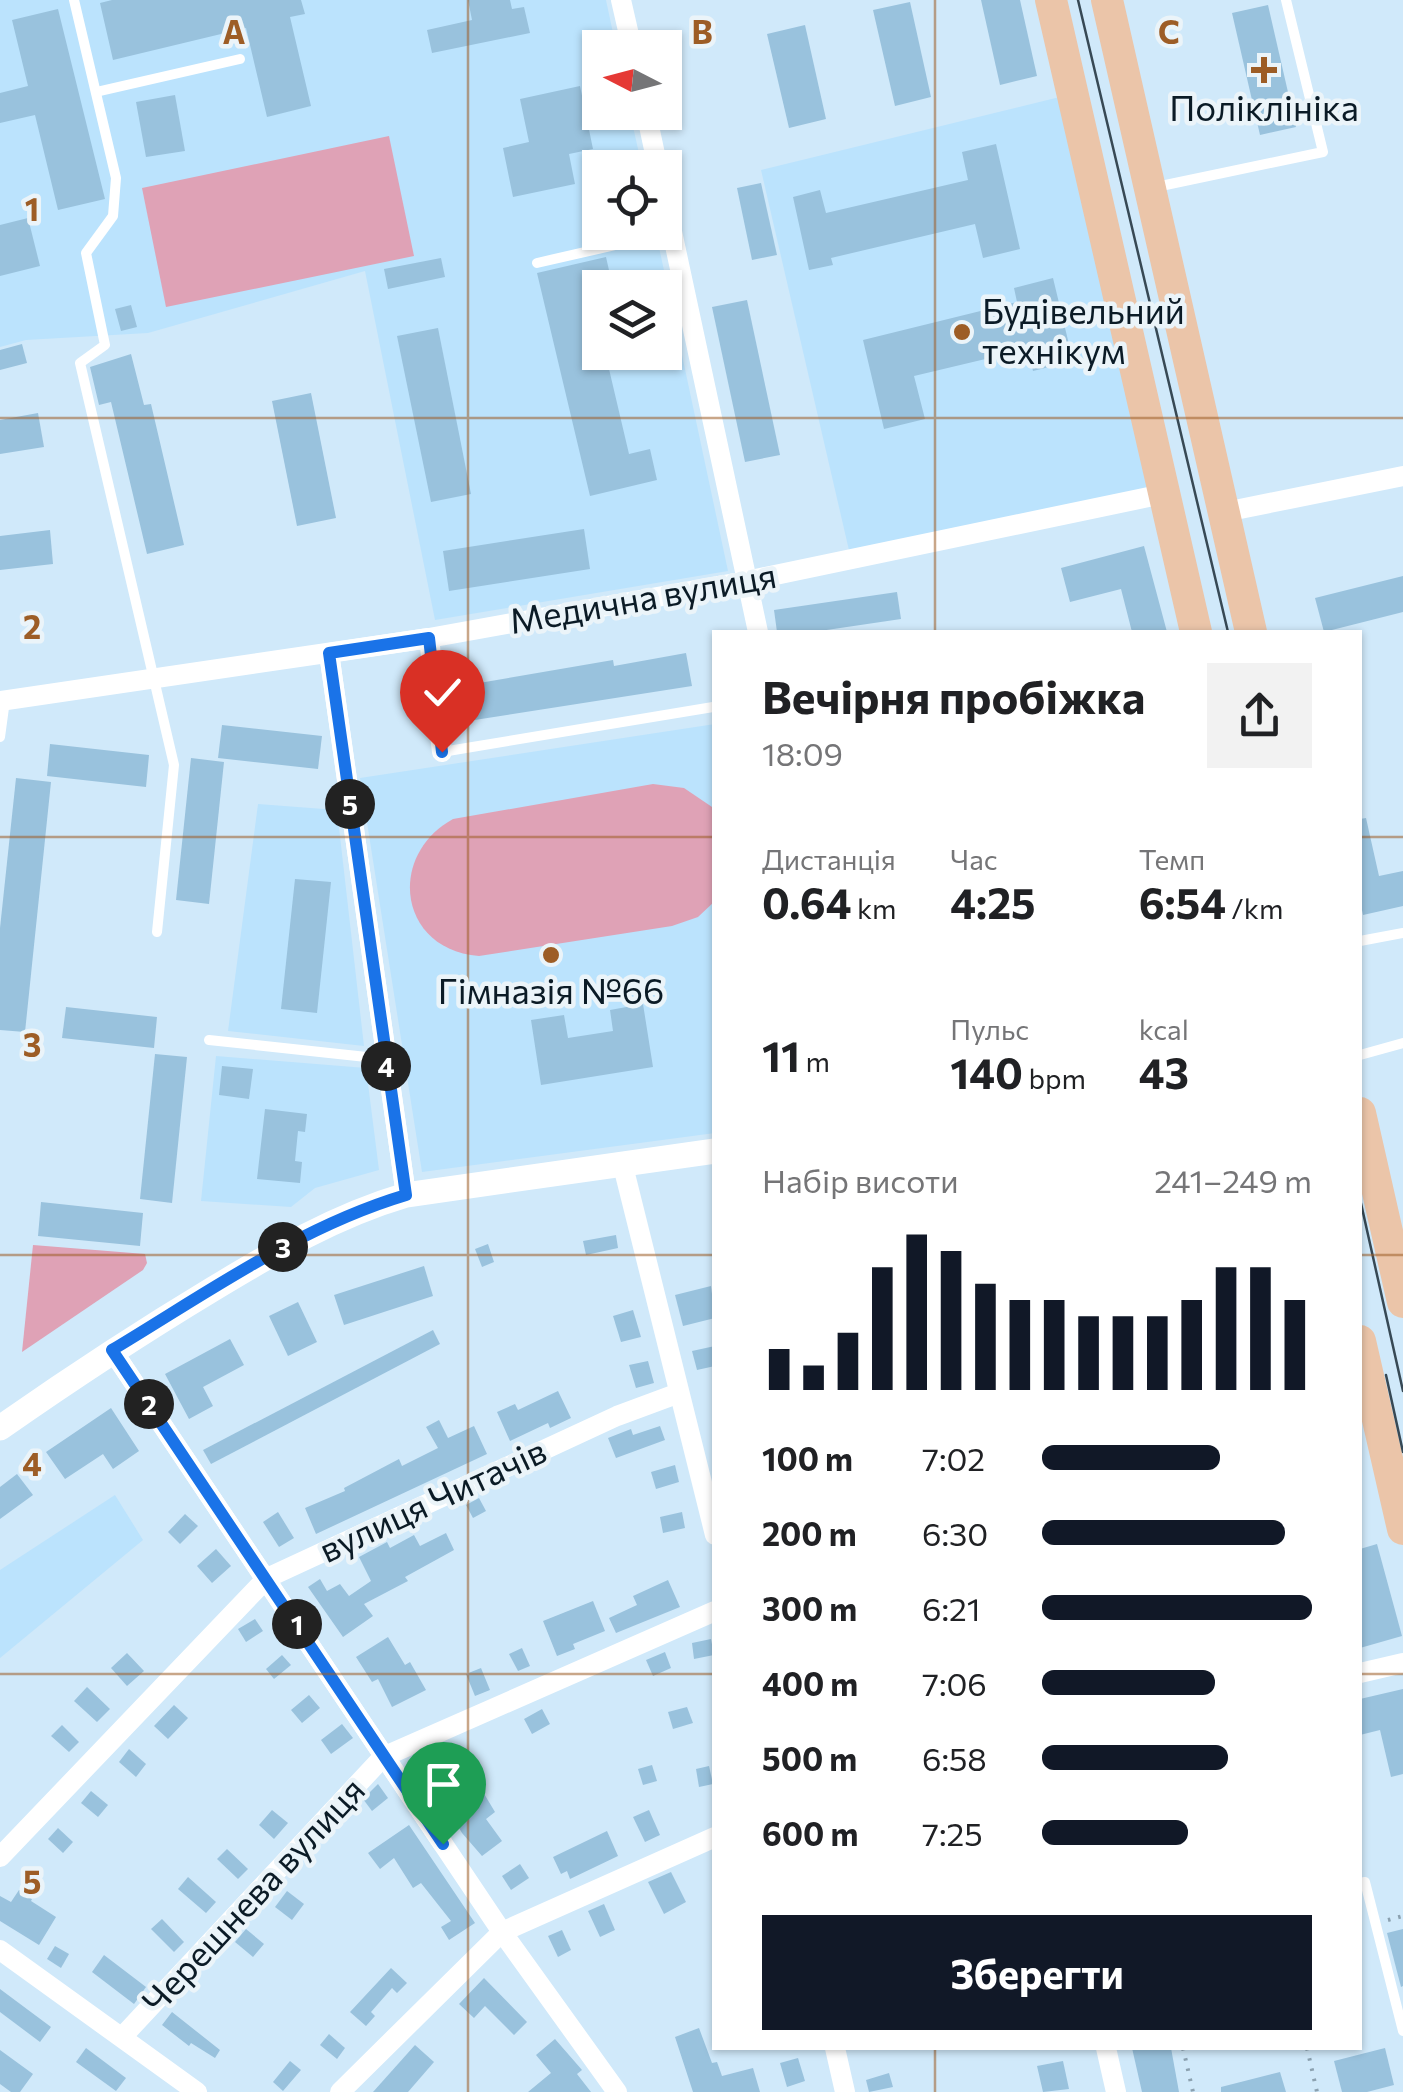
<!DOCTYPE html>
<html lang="uk">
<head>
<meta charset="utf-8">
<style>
  :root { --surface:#fff; --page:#f2f2f2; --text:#202124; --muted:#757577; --accent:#111827 }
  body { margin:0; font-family:Commissioner,sans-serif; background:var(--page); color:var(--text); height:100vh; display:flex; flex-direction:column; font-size:38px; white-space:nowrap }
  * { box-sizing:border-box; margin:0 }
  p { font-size:32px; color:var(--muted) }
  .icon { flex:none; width:55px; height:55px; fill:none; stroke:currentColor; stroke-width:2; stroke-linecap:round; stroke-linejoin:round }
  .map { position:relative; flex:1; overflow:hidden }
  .side { position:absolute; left:712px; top:630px; width:650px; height:1420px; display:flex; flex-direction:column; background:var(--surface); border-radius:0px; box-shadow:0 2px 8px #0004 }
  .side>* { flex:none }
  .needle { width:65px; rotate:276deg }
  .tools { position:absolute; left:582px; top:30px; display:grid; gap:20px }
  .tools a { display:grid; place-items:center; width:100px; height:100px; border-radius:0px; background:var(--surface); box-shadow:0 2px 8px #0004; font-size:50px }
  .pin { position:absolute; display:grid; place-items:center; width:85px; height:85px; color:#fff; margin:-102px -42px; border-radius:50% 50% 50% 0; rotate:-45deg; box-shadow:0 0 10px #0007 }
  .pin .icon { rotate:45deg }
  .km { position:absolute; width:50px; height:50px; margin:-25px; border-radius:50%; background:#222; color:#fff; font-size:28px; line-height:50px; text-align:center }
  .round { display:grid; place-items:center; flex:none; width:105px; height:105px; border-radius:0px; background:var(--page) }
  .overview { display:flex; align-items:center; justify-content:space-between; height:170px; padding:0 50px }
  h1 { font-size:45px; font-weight:700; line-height:75px }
  .stats { display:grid; grid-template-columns:repeat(3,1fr); gap:15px; height:170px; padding:10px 50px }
  .stats div { display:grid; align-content:center }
  .stats b { font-size:42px; font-weight:700 }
  .stats small { font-size:28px; font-weight:400 }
  .stats p { font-size:28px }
  .chart { height:280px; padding:20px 50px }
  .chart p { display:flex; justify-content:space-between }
  .chart svg { width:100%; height:180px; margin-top:10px; stroke:var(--accent); stroke-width:6 }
  .cta { display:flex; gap:20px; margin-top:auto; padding:20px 50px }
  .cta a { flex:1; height:115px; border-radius:0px; background:var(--accent); color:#fff; font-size:40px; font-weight:700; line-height:115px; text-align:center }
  ul { padding:0 50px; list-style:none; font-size:32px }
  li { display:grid; grid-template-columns:160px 120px 1fr; align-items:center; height:75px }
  li i { height:25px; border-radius:12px; background:var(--accent) }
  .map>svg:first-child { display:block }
  .built { fill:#bbe3fd; fill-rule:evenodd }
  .green { fill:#dfa2b6 }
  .building { fill:#99c2dd }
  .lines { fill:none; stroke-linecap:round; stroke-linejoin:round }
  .path { stroke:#8ba1b0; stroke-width:4; stroke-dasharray:2.5 8; stroke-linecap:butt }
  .service { stroke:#fff; stroke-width:10 }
  .minor { stroke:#fff; stroke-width:20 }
  .tertiary { stroke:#fff; stroke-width:25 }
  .primary { stroke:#ebc5a9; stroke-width:32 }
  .tram { stroke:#374955; stroke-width:2.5 }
  .route-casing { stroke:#fff; stroke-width:20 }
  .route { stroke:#1a73e8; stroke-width:12 }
  .grid { fill:none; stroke:#9d5d26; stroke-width:2.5; stroke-opacity:0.55 }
  .poi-dot { fill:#9d5d26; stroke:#ebf4f9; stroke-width:4 }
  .labels { text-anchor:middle; stroke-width:9; stroke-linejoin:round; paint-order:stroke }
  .poi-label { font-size:35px; fill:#0b1b26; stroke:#ebf4f9 }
  .street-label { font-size:35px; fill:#0b1b26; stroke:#ebf4f9 }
  .grid-label { font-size:32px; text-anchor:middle; font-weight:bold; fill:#9d5d26; stroke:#ebf4f9; stroke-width:9; stroke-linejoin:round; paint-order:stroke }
</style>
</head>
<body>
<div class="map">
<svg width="1403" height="2092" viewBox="0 0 1403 2092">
  <rect width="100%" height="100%" fill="#d0e9fa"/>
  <!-- built -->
  <g class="built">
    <path d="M0,0H606L616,47L600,48V112L630,113L642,167L600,168V232L656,233L728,571L435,620L365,271L148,333L26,340L0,347ZM600,288H665V352H600Z"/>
    <path d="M1072,94L1163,494L851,559L761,170Z"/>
    <path d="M715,724V1133L422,1172L360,778Z"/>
    <path d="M258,804L337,810L364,1046L228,1031Z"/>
    <path d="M216,1056L366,1068L379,1170L315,1188L291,1207L201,1201Z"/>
    <path d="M115,1495L143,1540L0,1658V1570Z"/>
  </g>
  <!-- green -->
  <g class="green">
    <path d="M389,136L414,256L166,307L142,188Z"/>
    <path d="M653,784L684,788L715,809V901L698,917L672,926L479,956C399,950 386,856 453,819Z"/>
    <path d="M33,1245L145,1254L147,1263L143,1270L22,1352Z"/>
  </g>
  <!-- building -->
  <g class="building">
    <path d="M112,0H301L305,14L290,17L311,106L267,117L246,28L113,60L100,3Z"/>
    <path d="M468,0H510L512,9L524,7L530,33L432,53L427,30L472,20Z"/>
    <path d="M981,0H1020L1037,76L1000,85Z"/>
    <path d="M910,2L931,97L895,106L873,10Z"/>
    <path d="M1268,5L1296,127L1260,135L1232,13Z"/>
    <path d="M58,9L105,199L58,210L35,115L0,123V93L28,86L12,20Z"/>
    <path d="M805,25L826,119L789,128L767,34Z"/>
    <path d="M580,86L593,149L569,154L575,184L513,197L503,148L529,142L520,99Z"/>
    <path d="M175,95L185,151L146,157L136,102Z"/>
    <path d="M996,144L1020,249L983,258L975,224L831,258L833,265L809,270L793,197L820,190L826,213L968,180L962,152Z"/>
    <path d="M761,183L777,255L752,260L737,188Z"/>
    <path d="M28,218L40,266L0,276V225Z"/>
    <path d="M606,257L613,288H600V292L591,294L600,333V352H605L629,454L650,449L657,480L590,496L537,273Z"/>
    <path d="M441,258L445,277L388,289L384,269Z"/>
    <path d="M1053,278L1073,361L1033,371L1028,349L914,376L925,419L884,429L863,340L1017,302L1014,288Z"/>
    <path d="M747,300L780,455L745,462L712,307Z"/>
    <path d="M131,305L137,327L121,331L115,309Z"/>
    <path d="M438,328L471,494L431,502L397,336Z"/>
    <path d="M22,344L27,363L0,370V350Z"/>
    <path d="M131,354L144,405L151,404L184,545L147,554L111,402L99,405L90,367Z"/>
    <path d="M311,393L336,518L297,526L272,401Z"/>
    <path d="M38,413L44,447L0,454V420Z"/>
    <path d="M584,529L590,569L449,591L443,551Z"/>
    <path d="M50,530L53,564L0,570V536Z"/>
    <path d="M1144,546L1167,632H1132L1121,589L1070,602L1061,568Z"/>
    <path d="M1403,576V612L1324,632L1315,598Z"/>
    <path d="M897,592L901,619L813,632H777L774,610Z"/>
    <path d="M686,653L692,686L449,724L444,689L613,660L614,666Z"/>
    <path d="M222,725L322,736L318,769L218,758Z"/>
    <path d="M50,744L149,755L146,787L47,776Z"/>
    <path d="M191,758L224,762L209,904L176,900Z"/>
    <path d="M16,778L51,782L25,1032L0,1030V928Z"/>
    <path d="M1366,818L1379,876L1403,871V906L1363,915L1360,900V819Z"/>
    <path d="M295,879L331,882L317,1013L281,1009Z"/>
    <path d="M643,1004L653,1067L541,1085L531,1020L564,1015L568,1038L613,1031L610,1010Z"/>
    <path d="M66,1007L157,1017L154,1048L62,1038Z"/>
    <path d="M155,1054L187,1057L172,1203L140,1199Z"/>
    <path d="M222,1066L253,1069L249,1099L219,1095Z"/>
    <path d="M265,1109L307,1114L305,1132L298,1131L295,1161L302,1162L300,1183L257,1179Z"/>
    <path d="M41,1202L143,1213L140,1246L38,1236Z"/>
    <path d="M616,1235L618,1248L586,1255L583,1241Z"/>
    <path d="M488,1244L494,1262L482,1267L475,1249Z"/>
    <path d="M424,1266L433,1296L344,1325L334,1295Z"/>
    <path d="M711,1286L715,1318L683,1326L675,1295Z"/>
    <path d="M298,1302L317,1342L288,1356L269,1316Z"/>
    <path d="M633,1310L641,1337L621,1342L613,1316Z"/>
    <path d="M433,1330L440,1344L211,1464L203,1450Z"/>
    <path d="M230,1339L244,1365L203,1387L213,1406L189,1419L165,1374Z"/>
    <path d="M715,1346V1366L697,1370L692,1351Z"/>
    <path d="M648,1361L654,1383L636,1388L629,1365Z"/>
    <path d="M558,1391L571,1418L550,1428L548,1423L510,1441L497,1412L515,1404L518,1410Z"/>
    <path d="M111,1408L139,1451L113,1469L103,1454L65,1479L46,1452Z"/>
    <path d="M439,1420L448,1438L474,1426L487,1454L316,1534L305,1508L345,1491L344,1488L399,1459L402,1466L438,1448L426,1427Z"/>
    <path d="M660,1426L665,1440L616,1458L608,1438L631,1429L633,1435Z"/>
    <path d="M675,1465L679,1482L656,1489L651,1472Z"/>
    <path d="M17,1474L33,1495L0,1519V1487Z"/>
    <path d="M479,1498L486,1511L473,1518L466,1505Z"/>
    <path d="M278,1512L294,1538L279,1547L263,1522Z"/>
    <path d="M682,1512L685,1528L663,1533L660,1517Z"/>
    <path d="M185,1514L198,1526L180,1544L168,1532Z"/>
    <path d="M446,1533L454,1550L405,1577L408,1581L364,1604L373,1616L343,1637L308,1587L320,1579L327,1591L340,1584L349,1596L371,1581L359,1557L387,1542L390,1548L414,1535L420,1546Z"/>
    <path d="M1377,1544L1402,1636L1360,1648V1549Z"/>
    <path d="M216,1549L231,1566L212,1583L197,1566Z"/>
    <path d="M668,1580L680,1607L616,1633L609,1618L637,1605L633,1596Z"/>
    <path d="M593,1601L605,1631L573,1644L575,1649L557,1656L543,1621Z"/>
    <path d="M255,1619L263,1631L246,1642L238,1629Z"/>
    <path d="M388,1637L405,1665L410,1662L426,1690L392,1707L378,1679L372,1682L356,1657Z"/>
    <path d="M711,1639L714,1655L694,1659L692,1643Z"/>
    <path d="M522,1648L530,1666L518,1671L509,1654Z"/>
    <path d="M665,1652L671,1668L653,1676L646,1660Z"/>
    <path d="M127,1653L144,1671L127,1686L111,1668Z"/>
    <path d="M282,1655L291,1665L274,1679L266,1669Z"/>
    <path d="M481,1668L490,1690L475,1696L466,1674Z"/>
    <path d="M87,1687L110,1709L97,1722L74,1701Z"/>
    <path d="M1403,1689V1774L1391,1777L1380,1730L1360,1735V1699Z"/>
    <path d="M309,1695L320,1708L302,1723L291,1710Z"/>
    <path d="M174,1705L188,1718L168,1739L154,1726Z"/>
    <path d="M687,1707L693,1723L673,1729L668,1712Z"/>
    <path d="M542,1709L550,1724L532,1734L524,1719Z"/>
    <path d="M342,1724L353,1738L331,1754L321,1740Z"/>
    <path d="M62,1725L79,1742L69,1752L51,1736Z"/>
    <path d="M129,1749L146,1764L136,1777L119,1762Z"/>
    <path d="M448,1755L468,1787L477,1782L495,1812L486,1819L502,1841L482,1856L462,1833L455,1821L461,1817L429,1766Z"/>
    <path d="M652,1765L657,1781L643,1785L638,1769Z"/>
    <path d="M709,1766L713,1784L699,1787L696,1769Z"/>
    <path d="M378,1784L388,1798L372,1811L363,1799Z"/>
    <path d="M91,1791L108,1805L98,1817L81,1803Z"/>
    <path d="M272,1810L288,1823L274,1839L259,1825Z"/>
    <path d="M649,1810L660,1835L645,1842L633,1817Z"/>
    <path d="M409,1825L475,1923L449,1940L441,1927L451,1921L421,1883L413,1888L394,1858L380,1869L368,1853Z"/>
    <path d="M58,1828L73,1842L63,1853L48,1839Z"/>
    <path d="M607,1831L618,1856L570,1879L567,1871L561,1874L553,1857Z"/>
    <path d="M227,1849L248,1869L238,1879L217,1859Z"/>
    <path d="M520,1864L529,1878L511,1890L502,1876Z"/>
    <path d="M671,1872L686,1902L664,1914L648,1882Z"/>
    <path d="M188,1877L216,1902L206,1913L178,1889Z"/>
    <path d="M19,1890L32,1899L31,1901L56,1917L39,1945L0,1921V1896L11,1902Z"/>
    <path d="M287,1891L304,1904L292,1920L275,1907Z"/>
    <path d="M604,1904L615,1930L600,1937L588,1911Z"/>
    <path d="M162,1919L184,1942L174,1952L151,1929Z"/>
    <path d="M246,1929L264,1944L253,1957L235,1942Z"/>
    <path d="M1403,1929V1986L1401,1987L1387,1933Z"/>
    <path d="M562,1930L571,1950L558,1957L548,1936Z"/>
    <path d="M55,1946L69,1954L61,1968L47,1959Z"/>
    <path d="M104,1955L146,1987L134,2004L92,1972Z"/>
    <path d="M391,1968L407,1983L397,1993L392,1988L371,2012L375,2016L366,2026L350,2012Z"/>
    <path d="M484,1978L527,2022L514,2035L485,2006L474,2018L459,2004Z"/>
    <path d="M0,1989L51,2027L40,2042L0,2012Z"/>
    <path d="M172,2012L220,2050L215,2058L191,2043L189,2046L162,2025Z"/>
    <path d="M699,2028L712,2063L717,2062L722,2076L753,2068L760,2092H693L675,2037Z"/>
    <path d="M329,2034L345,2048L337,2059L320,2045Z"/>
    <path d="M555,2039L582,2070L577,2074L591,2092H528L551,2073L536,2055Z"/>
    <path d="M415,2045L434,2062L408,2092H373Z"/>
    <path d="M86,2048L126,2078L116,2091L76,2062Z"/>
    <path d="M1132,2048H1171L1179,2092H1142Z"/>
    <path d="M1385,2048L1394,2085L1367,2092H1342L1334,2061Z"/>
    <path d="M0,2050L33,2074L20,2092H11L0,2084Z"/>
    <path d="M798,2058L805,2081L787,2087L780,2063Z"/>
    <path d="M290,2061L301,2070L283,2091L273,2082Z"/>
    <path d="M1063,2061L1069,2089L1043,2092L1037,2066Z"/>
    <path d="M1280,2072L1286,2092H1221V2087Z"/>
    <path d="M889,2073L893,2087L869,2092L866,2080Z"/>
  </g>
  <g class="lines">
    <!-- path -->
    <g class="path">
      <path d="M1388,1920L1403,1916"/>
      <path d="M1183,2048L1193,2092"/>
      <path d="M1307,2048L1317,2092"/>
    </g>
    <!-- service -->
    <g class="service">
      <path d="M74,0L116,178L113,216L86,253L105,345L80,363L174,765L157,932"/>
      <path d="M96,92L240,59"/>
      <path d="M1156,187L1323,152L1286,0"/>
      <path d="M537,263L672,232"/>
      <path d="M429,638L442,752L713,707"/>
      <path d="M0,737L5,700"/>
      <path d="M1360,941L1403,933"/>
      <path d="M209,1040L385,1059"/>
      <path d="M1360,1055L1403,1043"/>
      <path d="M1360,1883L1365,1882L1403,2031"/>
    </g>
    <!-- minor -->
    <g class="minor">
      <path d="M621,0L632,48"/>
      <path d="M646,112L658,168"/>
      <path d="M665,199L758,632"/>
      <path d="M1225,512L1403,476"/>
      <path d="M329,653L406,1195"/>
      <path d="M0,701L429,638L746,581L1163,494"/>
      <path d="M622,1162L715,1535"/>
      <path d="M112,1350L502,1932L617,2092"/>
      <path d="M1360,1673L1403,1663"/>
      <path d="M0,1857L267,1578L617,1416L679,1393"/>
      <path d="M0,1950L197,2092"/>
      <path d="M123,2036L383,1757L715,1611"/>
      <path d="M835,2048L845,2092"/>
      <path d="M1106,2048L1116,2092"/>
      <path d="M340,2092L502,1932L715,1837"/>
    </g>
    <!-- tertiary -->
    <path class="tertiary" d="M0,1428C70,1379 140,1333 213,1289C276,1251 335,1216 406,1195L715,1151"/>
    <!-- primary -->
    <g class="primary">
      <path d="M1051,0L1196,632"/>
      <path d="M1107,0L1251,632"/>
      <path d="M1360,1113L1403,1302"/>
      <path d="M1360,1341L1403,1529"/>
    </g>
    <!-- tram -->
    <g class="tram">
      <path d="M1078,0L1228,632"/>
      <path d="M1360,1199L1403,1391"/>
      <path d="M1386,1375L1403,1452"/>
    </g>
  </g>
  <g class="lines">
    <defs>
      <path id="route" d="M442,752L429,638L329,653L406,1195C299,1227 207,1293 112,1350L443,1844"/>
    </defs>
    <!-- route casing -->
    <use href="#route" class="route-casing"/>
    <!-- route -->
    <use href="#route" class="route"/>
  </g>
  <!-- grid -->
  <path class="grid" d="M468,0V2092M935,0V632M0,418H1403M0,837H715M1360,837H1403M0,1255H715M1360,1255H1403M0,1674H715M1360,1674H1403M935,2048V2092"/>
  <!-- markers -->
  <g class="poi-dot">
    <path d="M1259 55h10v10h10v10h-10v10h-10v-10h-10v-10h10z"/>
    <circle cx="962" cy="332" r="10"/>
    <circle cx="551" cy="955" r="10"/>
  </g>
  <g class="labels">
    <!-- poi labels -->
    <g class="poi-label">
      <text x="1264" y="121">Поліклініка</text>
      <text x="982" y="324" text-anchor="start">Будівельний<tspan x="982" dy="40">технікум</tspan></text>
      <text x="551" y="1004">Гімназія №66</text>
    </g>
    <!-- street labels -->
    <g class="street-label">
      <text transform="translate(643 599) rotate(-10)" y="12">Медична вулиця</text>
      <text transform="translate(433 1501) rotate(-25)" y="12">вулиця Читачів</text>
      <text transform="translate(254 1896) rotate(-47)" y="12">Черешнева вулиця</text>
    </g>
  </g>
  <g class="grid-label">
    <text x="234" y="44">A</text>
    <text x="702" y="44">B</text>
    <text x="1169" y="44">C</text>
    <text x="32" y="221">1</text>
    <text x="32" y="639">2</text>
    <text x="32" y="1057">3</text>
    <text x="32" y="1476">4</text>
    <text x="32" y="1894">5</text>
  </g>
</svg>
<div class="tools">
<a><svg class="needle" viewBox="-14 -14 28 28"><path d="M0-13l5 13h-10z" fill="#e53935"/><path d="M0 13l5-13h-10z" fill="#757577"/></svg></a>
<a><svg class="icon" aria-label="locate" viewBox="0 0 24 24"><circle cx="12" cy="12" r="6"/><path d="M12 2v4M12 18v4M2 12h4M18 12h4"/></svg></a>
<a><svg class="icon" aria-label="layers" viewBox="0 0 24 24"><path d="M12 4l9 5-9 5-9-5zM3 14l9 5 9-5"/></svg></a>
</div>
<div class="pin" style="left:443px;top:1844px;background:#1e9e55"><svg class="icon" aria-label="arrive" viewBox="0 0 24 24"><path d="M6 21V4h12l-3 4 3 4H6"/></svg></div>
<div class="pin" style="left:442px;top:752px;background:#d93025"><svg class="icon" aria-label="check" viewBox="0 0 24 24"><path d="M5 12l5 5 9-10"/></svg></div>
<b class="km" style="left:297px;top:1624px">1</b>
<b class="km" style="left:149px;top:1404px">2</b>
<b class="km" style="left:283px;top:1247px">3</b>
<b class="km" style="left:386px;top:1066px">4</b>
<b class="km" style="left:350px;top:804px">5</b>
<section class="side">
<div class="overview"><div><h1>Вечірня пробіжка</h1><p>18:09</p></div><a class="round"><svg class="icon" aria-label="share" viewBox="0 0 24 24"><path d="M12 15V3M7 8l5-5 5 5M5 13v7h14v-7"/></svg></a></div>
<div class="stats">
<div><p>Дистанція</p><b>0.64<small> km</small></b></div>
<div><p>Час</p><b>4:25</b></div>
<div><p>Темп</p><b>6:54<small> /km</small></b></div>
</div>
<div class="stats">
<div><b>11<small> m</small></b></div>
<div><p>Пульс</p><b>140<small> bpm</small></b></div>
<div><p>kcal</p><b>43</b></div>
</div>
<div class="chart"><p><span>Набір висоти</span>241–249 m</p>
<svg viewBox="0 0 160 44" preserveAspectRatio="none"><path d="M5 44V34M15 44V38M25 44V30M35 44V14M45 44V6M55 44V10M65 44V18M75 44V22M85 44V22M95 44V26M105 44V26M115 44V26M125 44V22M135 44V14M145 44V14M155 44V22"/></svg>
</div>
<ul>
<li><b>100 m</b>7:02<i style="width:66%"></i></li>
<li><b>200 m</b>6:30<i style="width:90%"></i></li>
<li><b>300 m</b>6:21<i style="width:100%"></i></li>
<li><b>400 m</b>7:06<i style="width:64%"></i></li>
<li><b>500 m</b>6:58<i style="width:69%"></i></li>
<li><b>600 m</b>7:25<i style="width:54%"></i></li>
</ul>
<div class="cta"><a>Зберегти</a></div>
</section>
</div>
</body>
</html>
